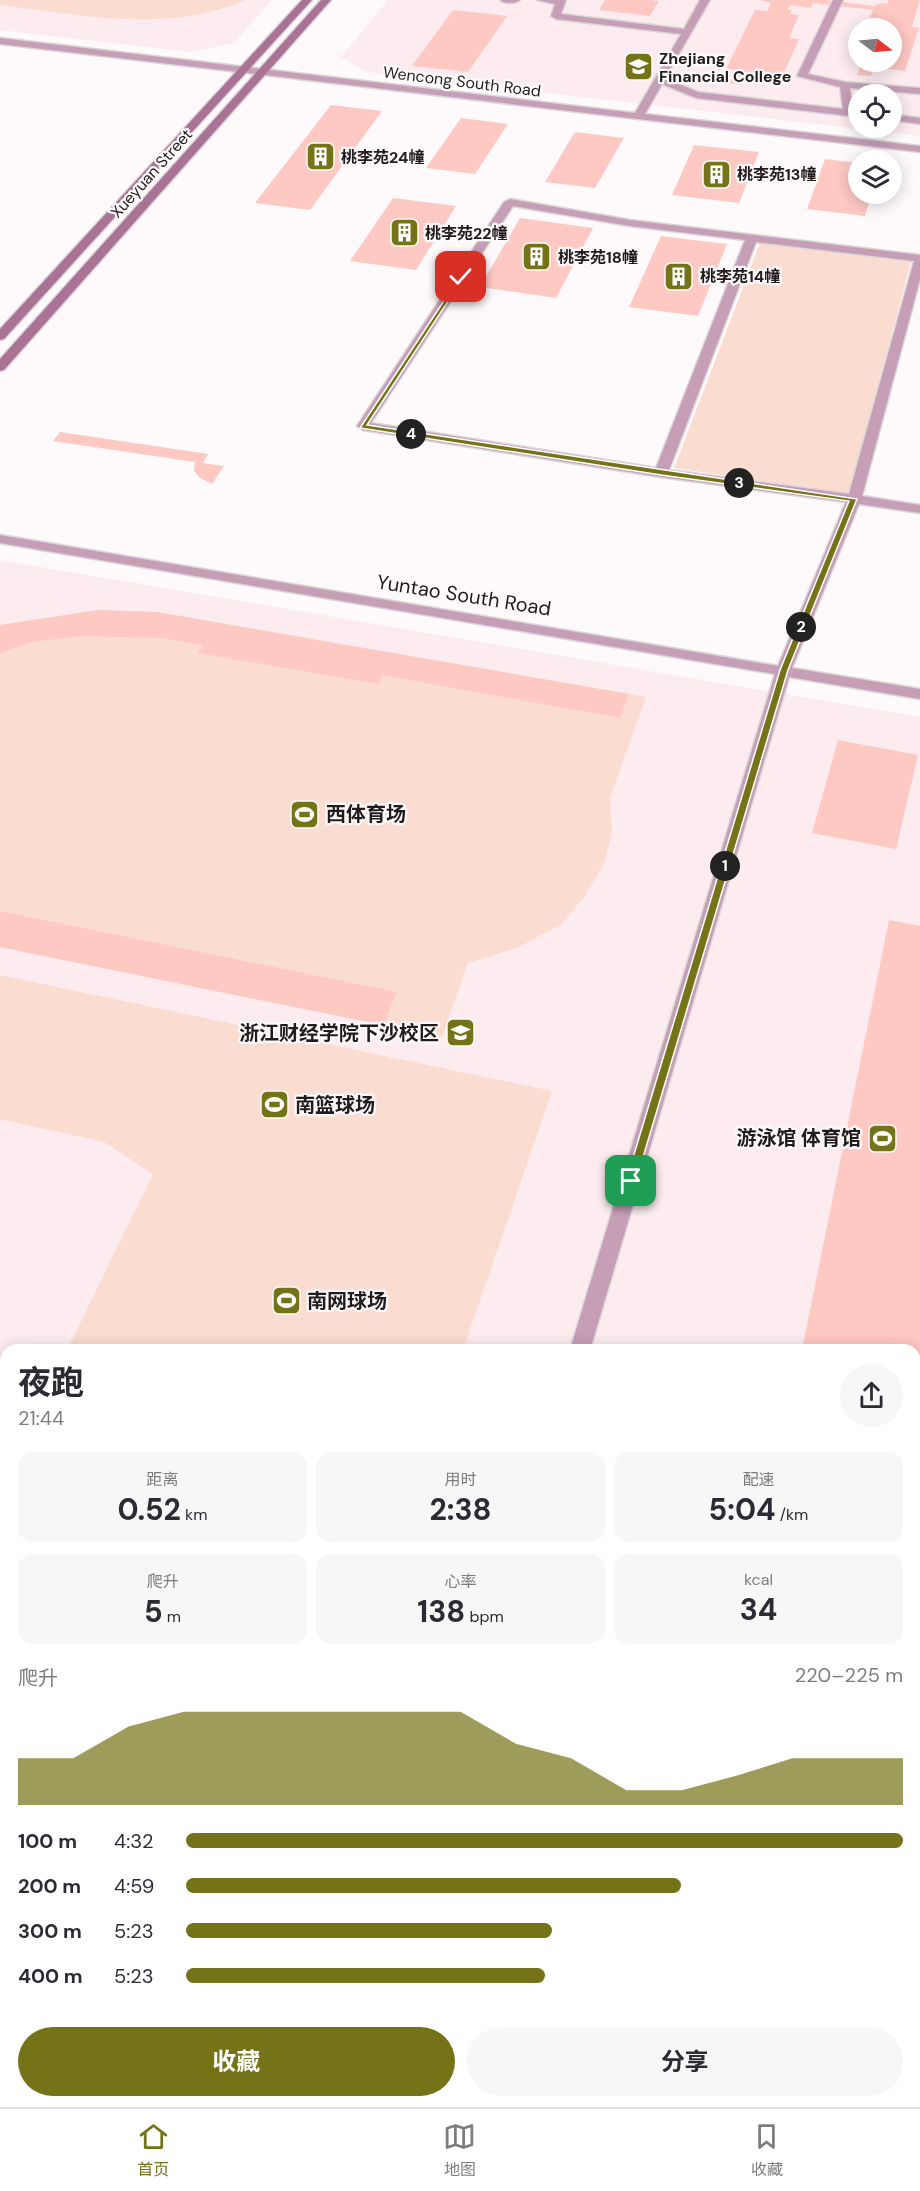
<!DOCTYPE html>
<html lang="zh">
<head>
<meta charset="utf-8">
<style>
  :root { --surface:#fff; --page:#f7f7f7; --text:#2b2b33; --muted:#7c7c81; --line:#e1e1e2; --accent:#747317 }
  body { margin:0; font-family:"DM Sans","Noto Sans SC",sans-serif; background:var(--page); color:var(--text); height:100vh; display:flex; flex-direction:column; font-size:22px; white-space:nowrap }
  * { box-sizing:border-box; margin:0 }
  p { font-size:20px; color:var(--muted) }
  .icon { flex:none; width:33px; height:33px; fill:none; stroke:currentColor; stroke-width:2; stroke-linecap:round; stroke-linejoin:round }
  .map { position:relative; flex:1; overflow:hidden }
  .side { position:absolute; left:0px; top:1344px; width:921px; height:764px; display:flex; flex-direction:column; background:var(--surface); border-radius:18px 18px 0 0; box-shadow:0 3px 15px #0003 }
  .side>* { flex:none }
  .needle { width:39px; rotate:106deg }
  .tools { position:absolute; left:848px; top:18px; display:grid; gap:12px }
  .tools a { display:grid; place-items:center; width:54px; height:54px; border-radius:50%; background:var(--surface); box-shadow:0 3px 15px #0003; font-size:30px }
  .pin { position:absolute; display:grid; place-items:center; width:51px; height:51px; color:#fff; margin:-26px; border-radius:12px; box-shadow:0 3px 9px #0006 }
  .km { position:absolute; width:30px; height:30px; margin:-15px; border-radius:50%; background:#222; color:#fff; font-size:16px; line-height:30px; text-align:center }
  .round { display:grid; place-items:center; flex:none; width:63px; height:63px; border-radius:32px; background:var(--page) }
  .overview { display:flex; align-items:center; justify-content:space-between; height:102px; padding:0 18px }
  h1 { font-size:33px; font-weight:700; line-height:45px }
  .metrics { display:grid; grid-template-columns:repeat(3,1fr); gap:9px; height:102px; padding:6px 18px }
  .metrics div { display:grid; align-content:center; border-radius:15px; background:var(--page); text-align:center }
  .metrics b { font-size:30px; font-weight:700 }
  .metrics small { font-size:16px; font-weight:400 }
  .metrics p { font-size:16px }
  .chart { height:168px; padding:12px 18px }
  .chart p { display:flex; justify-content:space-between }
  .chart svg { width:100%; height:108px; margin-top:6px; fill:var(--accent); opacity:.7 }
  .primary-button { display:flex; gap:12px; margin-top:auto; padding:12px 18px }
  .primary-button a { flex:1; height:69px; border-radius:36px; background:var(--accent); color:#fff; font-size:24px; font-weight:700; line-height:69px; text-align:center }
  .primary-button a+a { background:var(--page); color:var(--text) }
  ul { padding:0 18px; list-style:none; font-size:20px }
  li { display:grid; grid-template-columns:96px 72px 1fr; align-items:center; height:45px }
  li i { height:15px; border-radius:8px; background:var(--accent) }
  .tabs { display:flex; justify-content:space-around; align-items:center; height:84px; border-top:2px solid var(--line); background:var(--surface); font-size:16px; color:var(--muted) }
  .tabs a { display:grid; justify-items:center; gap:3px }
  .tabs .selected { color:var(--accent) }
  .map>svg:first-child { display:block }
  .built { fill:#fcecf0; fill-rule:evenodd }
  .green { fill:#faddd0 }
  .building { fill:#fec8c3 }
  .lines { fill:none; stroke-linecap:round; stroke-linejoin:round }
  .street-casing { stroke:#dbd6d7; stroke-width:3 }
  .secondary-casing { stroke:#dbd6d7; stroke-width:3 }
  .street { fill:#c69fb6; fill-rule:evenodd }
  .secondary { fill:#aa7294; fill-rule:evenodd }
  .route { fill:#747317; stroke:#fff; stroke-width:1.5 }
  .labels { text-anchor:middle; stroke-width:4.5; stroke-linejoin:round; paint-order:stroke }
  .far-poi-label { font-size:16px; font-weight:bold; fill:#211b1c; stroke:#fefafb; text-anchor:start }
  .far-street-label { font-size:16px; fill:#211b1c; stroke:#fefafb }
  .street-label { font-size:20px; fill:#211b1c; stroke:#fefafb }
  .poi-label { font-size:20px; font-weight:bold; fill:#211b1c; stroke:#fefafb; text-anchor:start }
</style>
</head>
<body>
<div class="map">
<svg width="920" height="2107" viewBox="0 0 920 2107">
  <rect width="100%" height="100%" fill="#fefafb"/>
  <!-- built -->
  <g class="built">
    <path d="M0,0H272L234,43L190,52L0,30Z"/>
    <path d="M388,0H920V136L366,72L341,57ZM858,28H891V62H858ZM858,94H891V128H858Z"/>
    <path d="M0,560L920,717V2107H0ZM6,1350H915V2102H6Z"/>
  </g>
  <!-- green -->
  <g class="green">
    <path d="M0,0H245C167,34 81,15 0,5Z"/>
    <path d="M760,243L911,262L849,494L674,468Z"/>
    <path d="M98,610L156,612L646,697L610,798L612,831L605,862L585,896L561,924L519,947L468,963L442,1037L0,947V626Z"/>
    <path d="M0,975L552,1091L463,1350H67L153,1174L104,1142L0,1119Z"/>
  </g>
  <!-- building -->
  <g class="building">
    <path d="M605,0H651L659,1L650,16L599,10Z"/>
    <path d="M760,0H825L875,6L876,4L888,3V0H920L912,27L919,28L905,71L874,67L871,76L857,75L862,62H891V28H866L873,10L813,3L811,8L790,5L788,10H792L790,14L799,15L789,38L799,39L779,84L745,81L742,85L729,83L736,70L726,69L755,10L767,11L771,3Z"/>
    <path d="M453,10L507,16L468,72L412,66Z"/>
    <path d="M331,105L382,111L310,210L255,203Z"/>
    <path d="M461,118L508,124L475,174L426,168Z"/>
    <path d="M575,132L624,138L595,188L545,182Z"/>
    <path d="M694,145L759,152L739,203L672,195Z"/>
    <path d="M825,159L858,163V194H872L865,216L807,209Z"/>
    <path d="M393,198L456,206L416,270L350,261Z"/>
    <path d="M520,218L593,228L556,298L480,287Z"/>
    <path d="M661,236L727,244L698,316L629,307Z"/>
    <path d="M60,432L208,454L203,463L224,466L212,484L200,478L194,471L195,462L53,441Z"/>
    <path d="M98,610L156,612L629,694L620,718L382,675L379,684L198,653L203,645L163,638L81,636L31,642L0,653V625Z"/>
    <path d="M838,740L918,755L896,849L812,833Z"/>
    <path d="M0,911L397,992L383,1025L0,947Z"/>
    <path d="M889,920L920,926V1516L915,1514V1350H802Z"/>
    <path d="M66,2102H228L226,2107H64Z"/>
    <path d="M530,2102H692L690,2107H528Z"/>
  </g>
  <g class="lines">
    <defs>
      <g id="street">
        <path d="M500,0H520C516,4 504,4 500,0Z"/>
        <path d="M537,0H566L561,14L684,29L700,0H710L665,78L698,92L843,109L840,87L797,76L833,0H843L808,74L845,82L920,88V94L850,88L853,110L858,111V117L696,98L662,84L645,114L920,146V152L0,44V38L635,113L681,34L556,19L551,16L555,4Z"/>
        <path d="M891,114L920,118V124L891,120Z"/>
        <path d="M510,199L630,220L920,255V279L862,496L920,505V513L859,504L792,668L920,689V699L789,677L590,1350H570L775,674L0,543V535L778,666L846,502L661,477L363,430L357,426L504,202ZM513,206L630,226L745,240L656,468L371,423ZM756,242L914,261L849,494L669,470Z"/>
        <path d="M6,1545V1565L0,1566V1546Z"/>
        <path d="M915,1741L920,1743V1766L915,1764Z"/>
        <path d="M325,2102H351L349,2107H323Z"/>
      </g>
      <g id="secondary">
        <path d="M302,0H312L4,339L0,340V329Z"/>
        <path d="M321,0H331L4,370L0,371V359Z"/>
      </g>
    </defs>
    <!-- street casing -->
    <use href="#street" class="street-casing"/>
    <!-- secondary casing -->
    <use href="#secondary" class="secondary-casing"/>
    <!-- street -->
    <use href="#street" class="street"/>
    <!-- secondary -->
    <use href="#secondary" class="secondary"/>
  </g>
  <!-- route -->
  <path class="route" d="M461,275L464,277L367,425L857,499L788,670L636,1181L631,1185L626,1181L780,670L849,501L661,475L360,428Z"/>
  <!-- icons -->
  <defs>
    <symbol id="university-square" viewBox="-11 -11 22 22"><rect x="-9" y="-9" width="18" height="18" rx="4" fill="#747317" stroke="#fefafb"/><path d="M0-5L7-2L0 1L-7-2ZM-4 1L0 2.5L4 1V4Q0 6-4 4Z" fill="#fff"/></symbol>
    <symbol id="building-square" viewBox="-11 -11 22 22"><rect x="-9" y="-9" width="18" height="18" rx="4" fill="#747317" stroke="#fefafb"/><path d="M-4-6H4V6H1V3H-1V6H-4ZM-2.5-4.3h1.7v1.8h-1.7ZM.8-4.3h1.7v1.8H.8ZM-2.5-1h1.7V.8h-1.7ZM.8-1h1.7V.8H.8Z" fill="#fff"/></symbol>
    <symbol id="stadium-square" viewBox="-11 -11 22 22"><rect x="-9" y="-9" width="18" height="18" rx="4" fill="#747317" stroke="#fefafb"/><path d="M0-5a6.5 5 0 1 0 0 10a6.5 5 0 1 0 0-10ZM-3.5-1.8h7v3.6h-7Z" fill="#fff"/></symbol>
  </defs>
  <g fill-rule="evenodd">
    <use href="#university-square" x="622" y="50" width="33" height="33"/>
    <use href="#building-square" x="304" y="140" width="33" height="33"/>
    <use href="#building-square" x="700" y="158" width="33" height="33"/>
    <use href="#building-square" x="388" y="216" width="33" height="33"/>
    <use href="#building-square" x="520" y="240" width="33" height="33"/>
    <use href="#building-square" x="662" y="260" width="33" height="33"/>
    <use href="#stadium-square" x="288" y="798" width="33" height="33"/>
    <use href="#university-square" x="444" y="1016" width="33" height="33"/>
    <use href="#stadium-square" x="258" y="1088" width="33" height="33"/>
    <use href="#stadium-square" x="866" y="1122" width="33" height="33"/>
    <use href="#stadium-square" x="270" y="1284" width="33" height="33"/>
  </g>
  <g class="labels">
    <!-- far-poi labels -->
    <g class="far-poi-label">
      <text x="659" y="64">Zhejiang<tspan x="659" dy="18">Financial College</tspan></text>
      <text x="341" y="163">桃李苑24幢</text>
      <text x="737" y="180">桃李苑13幢</text>
      <text x="425" y="239">桃李苑22幢</text>
      <text x="558" y="263">桃李苑18幢</text>
      <text x="700" y="282">桃李苑14幢</text>
    </g>
    <!-- far-street labels -->
    <g class="far-street-label">
      <text transform="translate(462 81) rotate(7)" y="6">Wencong South Road</text>
      <text transform="translate(151 173) rotate(-48)" y="6">Xueyuan Street</text>
    </g>
    <!-- street labels -->
    <g class="street-label">
      <text transform="translate(464 595) rotate(9)" y="7">Yuntao South Road</text>
    </g>
    <!-- poi labels -->
    <g class="poi-label">
      <text x="326" y="821">西体育场</text>
      <text x="439" y="1040" text-anchor="end">浙江财经学院下沙校区</text>
      <text x="295" y="1112">南篮球场</text>
      <text x="861" y="1145" text-anchor="end">游泳馆 体育馆</text>
      <text x="307" y="1308">南网球场</text>
    </g>
  </g>
</svg>
<div class="tools">
<a><svg class="needle" viewBox="-14 -14 28 28"><path d="M0-13l5 13h-10z" fill="#e53935"/><path d="M0 13l5-13h-10z" fill="#7c7c81"/></svg></a>
<a><svg class="icon" aria-label="locate" viewBox="0 0 24 24"><circle cx="12" cy="12" r="6"/><path d="M12 2v4M12 18v4M2 12h4M18 12h4"/></svg></a>
<a><svg class="icon" aria-label="layers" viewBox="0 0 24 24"><path d="M12 4l9 5-9 5-9-5zM3 14l9 5 9-5"/></svg></a>
</div>
<div class="pin" style="left:631px;top:1181px;background:#1e9e55"><svg class="icon" aria-label="arrive" viewBox="0 0 24 24"><path d="M6 21V4h12l-3 4 3 4H6"/></svg></div>
<div class="pin" style="left:461px;top:277px;background:#d93025"><svg class="icon" aria-label="check" viewBox="0 0 24 24"><path d="M5 12l5 5 9-10"/></svg></div>
<b class="km" style="left:725px;top:866px">1</b>
<b class="km" style="left:801px;top:627px">2</b>
<b class="km" style="left:739px;top:483px">3</b>
<b class="km" style="left:411px;top:434px">4</b>
<section class="side">
<div class="overview"><div><h1>夜跑</h1><p>21:44</p></div><a class="round"><svg class="icon" aria-label="share" viewBox="0 0 24 24"><path d="M12 15V3M7 8l5-5 5 5M5 13v7h14v-7"/></svg></a></div>
<div class="metrics">
<div><p>距离</p><b>0.52<small> km</small></b></div>
<div><p>用时</p><b>2:38</b></div>
<div><p>配速</p><b>5:04<small> /km</small></b></div>
</div>
<div class="metrics">
<div><p>爬升</p><b>5<small> m</small></b></div>
<div><p>心率</p><b>138<small> bpm</small></b></div>
<div><p>kcal</p><b>34</b></div>
</div>
<div class="chart"><p><span>爬升</span>220–225 m</p>
<svg viewBox="0 0 160 44" preserveAspectRatio="none"><path d="M0 44V25L10 25L20 12L30 6L40 6L50 6L60 6L70 6L80 6L90 19L100 25L110 38L120 38L130 32L140 25L150 25L160 25V44z"/></svg>
</div>
<ul>
<li><b>100 m</b>4:32<i style="width:100%"></i></li>
<li><b>200 m</b>4:59<i style="width:69%"></i></li>
<li><b>300 m</b>5:23<i style="width:51%"></i></li>
<li><b>400 m</b>5:23<i style="width:50%"></i></li>
</ul>
<div class="primary-button"><a>收藏</a><a>分享</a></div>
</section>
</div>
<nav class="tabs">
<a class="selected"><svg class="icon" aria-label="home" viewBox="0 0 24 24"><path d="M3 11l9-7 9 7M6 9v11h12V9"/></svg>首页</a>
<a><svg class="icon" aria-label="map" viewBox="0 0 24 24"><path d="M3 6l6-2 6 2 6-2v14l-6 2-6-2-6 2zM9 4v14M15 6v14"/></svg>地图</a>
<a><svg class="icon" aria-label="saved" viewBox="0 0 24 24"><path d="M7 4h10v16l-5-4-5 4z"/></svg>收藏</a>
</nav>
</body>
</html>
